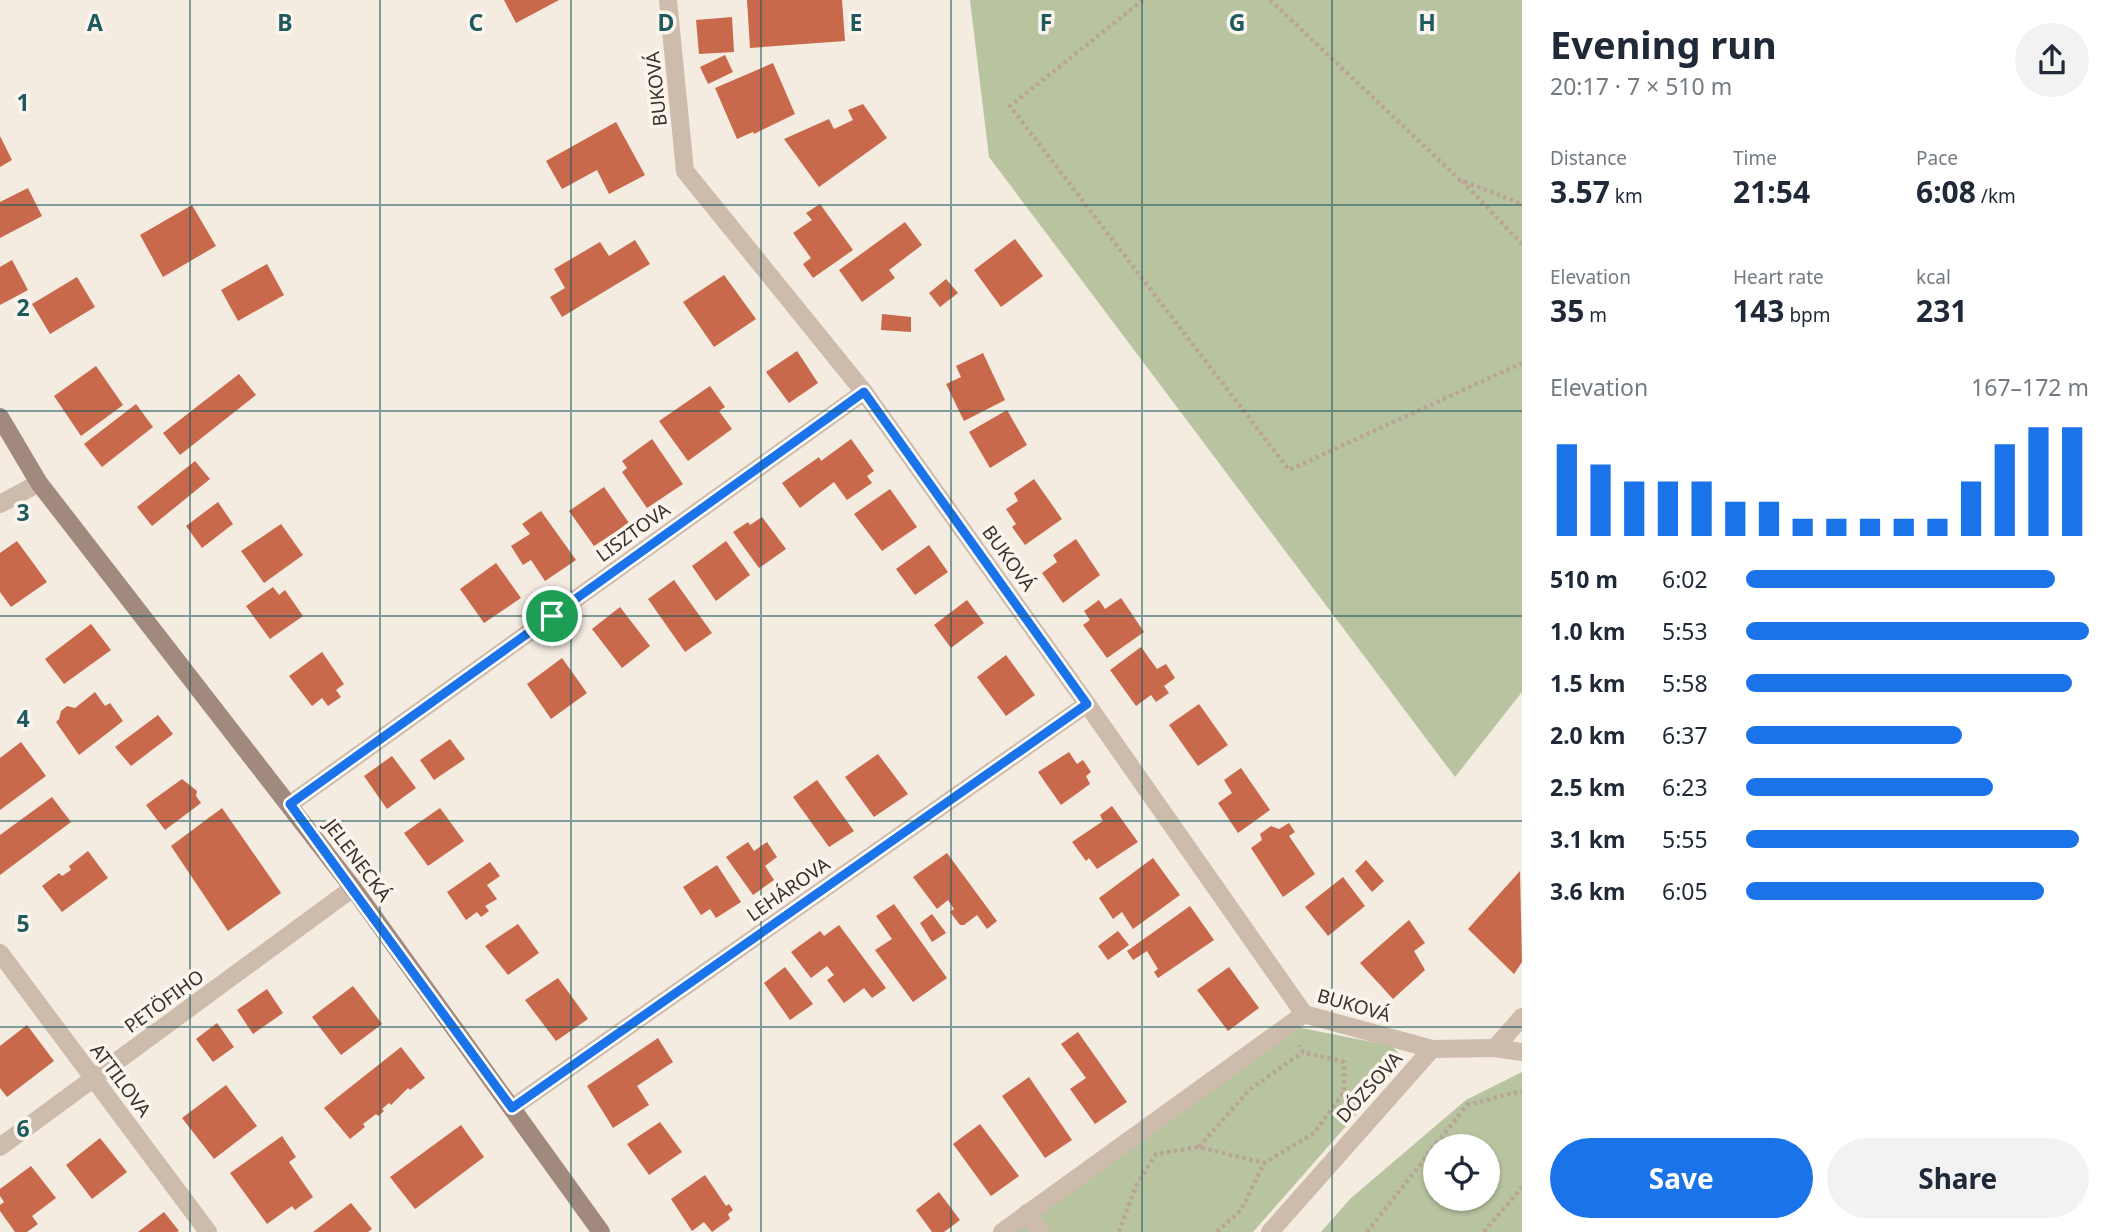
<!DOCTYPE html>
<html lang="en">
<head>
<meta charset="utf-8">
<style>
  :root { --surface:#fff; --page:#f2f2f3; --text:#1f2937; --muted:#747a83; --accent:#1a73e8 }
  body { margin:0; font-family:"Noto Sans",sans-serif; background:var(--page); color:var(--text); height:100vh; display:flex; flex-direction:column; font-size:26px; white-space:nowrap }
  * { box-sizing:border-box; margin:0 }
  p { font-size:23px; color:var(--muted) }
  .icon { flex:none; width:38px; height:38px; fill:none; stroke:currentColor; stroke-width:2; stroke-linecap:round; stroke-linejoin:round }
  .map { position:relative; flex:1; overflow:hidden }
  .panel { display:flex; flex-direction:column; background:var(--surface); width:595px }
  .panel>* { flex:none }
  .tools { position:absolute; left:1423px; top:1134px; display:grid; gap:14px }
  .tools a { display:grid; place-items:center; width:77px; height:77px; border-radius:50%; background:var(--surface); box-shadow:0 2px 5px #0004; font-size:35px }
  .pin { position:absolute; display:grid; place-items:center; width:60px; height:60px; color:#fff; margin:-30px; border:4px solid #fff; border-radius:50%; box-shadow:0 2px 7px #0007 }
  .round { display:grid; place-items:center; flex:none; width:74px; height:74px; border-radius:37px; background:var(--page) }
  .headline { display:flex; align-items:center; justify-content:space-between; height:119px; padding:0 28px }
  h1 { font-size:38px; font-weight:700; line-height:52px }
  .metrics { display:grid; grid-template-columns:repeat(3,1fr); gap:10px; height:119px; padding:7px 28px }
  .metrics div { display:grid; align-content:center }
  .metrics b { font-size:30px; font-weight:700 }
  .metrics small { font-size:19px; font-weight:400 }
  .metrics p { font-size:19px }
  .chart { height:196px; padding:14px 28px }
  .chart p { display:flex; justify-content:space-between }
  .chart svg { width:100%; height:126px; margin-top:7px; stroke:var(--accent); stroke-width:6 }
  .primary-button { display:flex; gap:14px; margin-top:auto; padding:14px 28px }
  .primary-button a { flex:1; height:80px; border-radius:42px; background:var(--accent); color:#fff; font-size:28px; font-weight:700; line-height:80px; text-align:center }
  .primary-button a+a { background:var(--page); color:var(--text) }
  ul { padding:0 28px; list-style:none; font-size:23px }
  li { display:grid; grid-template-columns:112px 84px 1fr; align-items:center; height:52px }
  li i { height:18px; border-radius:9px; background:var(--accent) }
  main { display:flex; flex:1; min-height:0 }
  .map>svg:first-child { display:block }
  .green { fill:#b8c4a0; fill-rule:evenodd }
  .building { fill:#c8694b }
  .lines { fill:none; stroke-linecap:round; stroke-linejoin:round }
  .path { stroke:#b9a596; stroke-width:4.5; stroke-dasharray:3.5 3.5; stroke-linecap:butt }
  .street { stroke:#cdbbac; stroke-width:18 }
  .secondary { stroke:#a18a7d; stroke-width:18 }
  .route-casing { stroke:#fff; stroke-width:14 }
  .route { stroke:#1a73e8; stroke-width:9 }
  .grid { fill:none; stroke:#1f5a5e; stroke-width:2; stroke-opacity:0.55 }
  .labels { text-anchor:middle; stroke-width:7; stroke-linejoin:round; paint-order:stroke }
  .street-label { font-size:19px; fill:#3b302b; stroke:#fbf5ee }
  .grid-label { font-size:23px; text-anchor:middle; font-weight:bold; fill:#1f5a5e; stroke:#fbf5ee; stroke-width:7; stroke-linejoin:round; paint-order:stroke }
</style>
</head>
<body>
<main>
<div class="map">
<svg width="1522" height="1232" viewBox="0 0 1522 1232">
  <rect width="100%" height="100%" fill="#f4ebe1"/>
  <!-- green -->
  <g class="green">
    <path d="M970,0H1522V692L1455,777L989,157Z"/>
    <path d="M1286,1025L1392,1046L1404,1060L1253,1232H1006Z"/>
    <path d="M1522,1072V1232H1321L1350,1199L1466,1100ZM1435,1146H1488V1199H1435Z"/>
  </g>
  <!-- building -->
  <g class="building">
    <path d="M504,0H559L516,23Z"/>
    <path d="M747,0H842L845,41L750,48Z"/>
    <path d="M732,17L734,52L699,54L696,20Z"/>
    <path d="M725,55L733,72L708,84L700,67Z"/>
    <path d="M773,63L795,114L754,134L753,132L737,139L715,88Z"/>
    <path d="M863,104L887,138L819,187L784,139L829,119L834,129L853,120L848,110Z"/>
    <path d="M616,122L645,175L609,194L597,170L562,189L546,161Z"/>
    <path d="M0,136L12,160L0,167Z"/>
    <path d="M28,188L42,216L0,238V202Z"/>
    <path d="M820,204L853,250L813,278L803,264L811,258L793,233L812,220L806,213Z"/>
    <path d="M192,205L216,246L163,277L140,235Z"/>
    <path d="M905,222L922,245L889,270L895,278L862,302L839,270Z"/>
    <path d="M1015,239L1043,276L1001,307L974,270Z"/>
    <path d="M635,240L650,264L562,317L550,297L565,288L554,269L600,242L609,256Z"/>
    <path d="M12,260L28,290L0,305V267Z"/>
    <path d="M267,264L284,295L238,321L221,290Z"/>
    <path d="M724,275L756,319L714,347L683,302Z"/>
    <path d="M77,277L95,307L50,334L32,304Z"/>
    <path d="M946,279L958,293L940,307L929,293Z"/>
    <path d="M882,314L911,317V332L881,330Z"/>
    <path d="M797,351L818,383L789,403L766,372Z"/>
    <path d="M983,353L1005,400L964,421L946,384L961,377L956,366Z"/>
    <path d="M96,366L123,405L81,436L54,396Z"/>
    <path d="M239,374L256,395L180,455L163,433Z"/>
    <path d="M710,386L725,407L719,411L732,429L688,461L659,421Z"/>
    <path d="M136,404L153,427L102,467L84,444Z"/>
    <path d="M1007,410L1027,445L990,468L969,432Z"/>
    <path d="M652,439L683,484L647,508L622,472L627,468L622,461Z"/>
    <path d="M851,439L874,471L867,476L872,483L847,500L834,482L800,508L782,483L819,457L821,461Z"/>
    <path d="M195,461L210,479L152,526L137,507Z"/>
    <path d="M1034,479L1062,519L1025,545L1012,527L1016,524L1006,509L1018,501L1014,493Z"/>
    <path d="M604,487L629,523L594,546L569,511Z"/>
    <path d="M890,489L917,527L882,551L854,514Z"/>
    <path d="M218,502L233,524L202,548L186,526Z"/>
    <path d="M541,511L576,560L545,581L531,560L523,565L511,546L530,534L522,524Z"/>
    <path d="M762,517L786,549L759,568L733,532L748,522L750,525Z"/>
    <path d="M281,524L303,555L264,583L241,551Z"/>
    <path d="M1076,539L1100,575L1063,603L1042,573L1057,562L1053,555Z"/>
    <path d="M17,541L47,582L11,607L0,592V553Z"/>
    <path d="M726,541L750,575L716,601L692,566Z"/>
    <path d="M929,545L948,572L915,595L896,569Z"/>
    <path d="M496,563L521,598L484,623L460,589Z"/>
    <path d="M674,580L712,633L685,652L648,599Z"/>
    <path d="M273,587L279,595L285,590L303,616L270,639L246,606Z"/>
    <path d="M1121,598L1144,632L1107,658L1083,625L1090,620L1084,611L1099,600L1105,609Z"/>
    <path d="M967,600L984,623L951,648L934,625Z"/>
    <path d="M620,607L650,646L622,668L592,629Z"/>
    <path d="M91,624L111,650L64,684L45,659Z"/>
    <path d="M1141,647L1157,669L1166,664L1175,678L1164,686L1169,693L1156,702L1151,695L1136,706L1110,670Z"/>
    <path d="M322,652L344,684L336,690L341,697L328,706L322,698L312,706L289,676Z"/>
    <path d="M1006,655L1035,695L1006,716L977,677Z"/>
    <path d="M562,658L587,693L551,719L527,684Z"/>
    <path d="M95,692L105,706L110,703L123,721L79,755L56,722L59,719L61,711L67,706L75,708Z"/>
    <path d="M1199,704L1228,745L1198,766L1169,725Z"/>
    <path d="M158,715L173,734L131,766L115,747Z"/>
    <path d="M450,739L465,759L434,780L420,760Z"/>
    <path d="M21,742L46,776L0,810V758Z"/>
    <path d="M1069,752L1077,764L1083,760L1091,772L1086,776L1090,784L1061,805L1038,772Z"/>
    <path d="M878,754L908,794L874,817L845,777Z"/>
    <path d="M392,756L416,788L387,809L364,776Z"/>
    <path d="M1241,768L1270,810L1238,833L1218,803L1232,793L1224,780Z"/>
    <path d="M182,779L197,791L196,796L201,803L165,830L146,805Z"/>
    <path d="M817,780L854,831L829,847L793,797Z"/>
    <path d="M52,797L71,822L0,875V835Z"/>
    <path d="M1112,806L1138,842L1097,869L1089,858L1086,861L1072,842L1103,821L1100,815Z"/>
    <path d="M222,808L281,893L228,931L171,846Z"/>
    <path d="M440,808L464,841L428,866L404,833Z"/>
    <path d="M1289,823L1295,832L1289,836L1315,874L1283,897L1251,848L1262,840L1260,834L1271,826L1279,829Z"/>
    <path d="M748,842L754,851L767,842L777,857L765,866L774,880L753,895L726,857Z"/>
    <path d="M88,851L108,878L62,912L42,886L59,873L62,876L71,870L69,866Z"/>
    <path d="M947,853L997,921L987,929L977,915L964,925H960L950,912L954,909L948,900L937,909L913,877Z"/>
    <path d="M1153,858L1180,895L1133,929L1122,912L1113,919L1099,898Z"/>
    <path d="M1366,860L1384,881L1372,892L1355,871Z"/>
    <path d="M490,862L500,876L487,885L497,899L485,906L489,911L481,917L477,912L466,920L447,892Z"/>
    <path d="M717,865L741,902L716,918L710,909L701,915L683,887Z"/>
    <path d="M1520,871L1522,962L1514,974L1468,929Z"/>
    <path d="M1343,877L1365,906L1328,936L1305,907Z"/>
    <path d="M894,904L947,978L913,1002L875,950L892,939L876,916Z"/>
    <path d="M1190,906L1214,940L1158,978L1154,972L1158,969L1147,951L1133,960L1127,951Z"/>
    <path d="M932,914L946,933L932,942L920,923Z"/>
    <path d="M1409,920L1425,943L1414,951L1425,970L1393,999L1360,963Z"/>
    <path d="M518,924L539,953L508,975L485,946Z"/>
    <path d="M839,925L886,988L872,998L864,988L844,1003L827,980L834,975L827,966L811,978L791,952L820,931L824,936Z"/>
    <path d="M1118,931L1129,945L1108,960L1098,946Z"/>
    <path d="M785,967L813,1004L790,1020L764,983Z"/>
    <path d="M1229,967L1259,1008L1228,1031L1197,990Z"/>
    <path d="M558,978L588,1019L556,1041L525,1000Z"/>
    <path d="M353,986L382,1024L341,1055L312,1017Z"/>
    <path d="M267,989L283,1013L253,1034L237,1010Z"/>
    <path d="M217,1023L234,1047L213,1062L196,1039Z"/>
    <path d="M27,1025L54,1061L7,1097L0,1088V1046Z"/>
    <path d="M1078,1032L1127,1102L1095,1124L1070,1089L1086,1078L1061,1044Z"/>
    <path d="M658,1038L673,1062L637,1086L649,1105L613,1128L587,1086Z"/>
    <path d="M401,1047L425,1078L410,1090L408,1088L391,1105L389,1103L382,1109L384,1111L378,1116L376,1114L363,1124L365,1127L350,1139L324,1108Z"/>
    <path d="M1029,1077L1072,1140L1045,1158L1002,1096Z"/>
    <path d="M226,1085L257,1126L214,1159L182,1118Z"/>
    <path d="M660,1122L682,1152L649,1175L627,1144Z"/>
    <path d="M980,1124L1019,1176L991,1196L953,1144Z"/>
    <path d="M461,1125L484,1157L415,1209L390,1177Z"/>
    <path d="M282,1136L296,1157L289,1162L313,1197L295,1210L292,1206L267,1224L230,1173Z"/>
    <path d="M100,1138L127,1172L92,1199L66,1165Z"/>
    <path d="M31,1166L56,1198L32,1216L38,1224L27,1232H15L0,1211V1205L4,1202L0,1196V1189Z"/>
    <path d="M705,1175L726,1206L729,1204L733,1210L728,1214L730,1219L712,1232L704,1222L692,1231L671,1199Z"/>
    <path d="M939,1192L960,1220L944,1232H932L916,1210Z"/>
    <path d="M351,1203L372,1229L368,1232H313Z"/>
    <path d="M164,1212L179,1231L177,1232H138Z"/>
  </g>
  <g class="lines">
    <!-- path -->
    <g class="path">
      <path d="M1143,0L1010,106L1289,470L1522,363"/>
      <path d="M1270,0L1460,180L1522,204"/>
      <path d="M1462,181L1522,244"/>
      <path d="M1199,1147L1249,1090L1303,1052"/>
      <path d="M1119,1232L1136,1186L1156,1154L1199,1147L1264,1163L1314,1133L1344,1092V1062L1303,1052L1299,1045"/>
      <path d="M1217,1232L1241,1210L1264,1163"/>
      <path d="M1367,1232L1467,1105L1522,1091"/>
      <path d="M1484,1232L1522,1187"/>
    </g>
    <!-- street -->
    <g class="street">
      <path d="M668,0L685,171L864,392L1087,704L1304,1014L1432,1049"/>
      <path d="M0,504L39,483"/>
      <path d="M290,804L864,392"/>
      <path d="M0,953L208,1232"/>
      <path d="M1495,1048L1522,1017"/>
      <path d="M512,1108L1087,704"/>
      <path d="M0,1147L353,888"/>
      <path d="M1027,1213L1041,1232"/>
      <path d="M1002,1232L1304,1014"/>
      <path d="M1270,1232L1432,1049L1495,1048L1522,1052"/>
    </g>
    <!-- secondary -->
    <path class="secondary" d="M0,417L39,483L353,888L601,1232"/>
  </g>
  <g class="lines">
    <defs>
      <path id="route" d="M864,392L1087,704L512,1108L290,804Z"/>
    </defs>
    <!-- route casing -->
    <use href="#route" class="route-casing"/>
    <!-- route -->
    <use href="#route" class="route"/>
  </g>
  <!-- grid -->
  <path class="grid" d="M190,0V1232M380,0V1232M571,0V1232M761,0V1232M951,0V1232M1142,0V1232M1332,0V1232M0,205H1522M0,411H1522M0,616H1522M0,821H1522M0,1027H1522"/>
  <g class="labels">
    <!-- street labels -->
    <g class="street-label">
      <text transform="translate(656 89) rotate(-96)" y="7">BUKOVÁ</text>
      <text transform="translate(633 532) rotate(-36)" y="7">LISZTOVA</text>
      <text transform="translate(1009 558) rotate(54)" y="7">BUKOVÁ</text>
      <text transform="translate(358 860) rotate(53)" y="7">JELENECKÁ</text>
      <text transform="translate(788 889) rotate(-35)" y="7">LEHÁROVA</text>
      <text transform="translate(164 1001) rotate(-36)" y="7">PETÖFIHO</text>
      <text transform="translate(1354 1005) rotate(16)" y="7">BUKOVÁ</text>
      <text transform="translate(121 1080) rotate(53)" y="7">ATTILOVA</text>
      <text transform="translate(1369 1087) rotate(-48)" y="7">DÓZSOVA</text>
    </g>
  </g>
  <g class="grid-label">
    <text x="95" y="31">A</text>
    <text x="285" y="31">B</text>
    <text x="476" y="31">C</text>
    <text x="666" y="31">D</text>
    <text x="856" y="31">E</text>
    <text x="1046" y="31">F</text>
    <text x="1237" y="31">G</text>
    <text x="1427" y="31">H</text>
    <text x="23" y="111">1</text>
    <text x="23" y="316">2</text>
    <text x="23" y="521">3</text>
    <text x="23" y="727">4</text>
    <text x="23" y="932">5</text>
    <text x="23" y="1137">6</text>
  </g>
</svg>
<div class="tools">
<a><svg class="icon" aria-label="locate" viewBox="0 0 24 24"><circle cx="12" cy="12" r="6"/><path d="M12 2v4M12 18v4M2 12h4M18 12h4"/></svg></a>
</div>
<div class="pin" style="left:552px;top:616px;background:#1e9e55"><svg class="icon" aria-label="arrive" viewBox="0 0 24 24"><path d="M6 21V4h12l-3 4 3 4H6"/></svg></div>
</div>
<section class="panel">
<div class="headline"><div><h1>Evening run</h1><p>20:17 · 7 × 510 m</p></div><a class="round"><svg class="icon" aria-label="share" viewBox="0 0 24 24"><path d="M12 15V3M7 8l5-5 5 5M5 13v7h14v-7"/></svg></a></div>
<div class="metrics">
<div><p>Distance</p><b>3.57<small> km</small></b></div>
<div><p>Time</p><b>21:54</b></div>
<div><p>Pace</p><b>6:08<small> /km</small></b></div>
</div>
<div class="metrics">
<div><p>Elevation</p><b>35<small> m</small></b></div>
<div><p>Heart rate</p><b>143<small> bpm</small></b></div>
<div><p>kcal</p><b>231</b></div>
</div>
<div class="chart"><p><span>Elevation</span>167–172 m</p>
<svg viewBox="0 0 160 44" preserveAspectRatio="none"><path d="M5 44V12M15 44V19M25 44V25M35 44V25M45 44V25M55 44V32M65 44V32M75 44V38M85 44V38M95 44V38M105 44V38M115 44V38M125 44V25M135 44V12M145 44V6M155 44V6"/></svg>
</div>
<ul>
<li><b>510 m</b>6:02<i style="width:90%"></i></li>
<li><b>1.0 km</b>5:53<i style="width:100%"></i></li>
<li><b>1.5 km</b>5:58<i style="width:95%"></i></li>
<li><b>2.0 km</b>6:37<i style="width:63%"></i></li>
<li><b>2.5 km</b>6:23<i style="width:72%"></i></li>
<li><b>3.1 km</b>5:55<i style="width:97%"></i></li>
<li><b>3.6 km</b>6:05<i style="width:87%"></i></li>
</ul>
<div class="primary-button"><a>Save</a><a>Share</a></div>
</section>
</main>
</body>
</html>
